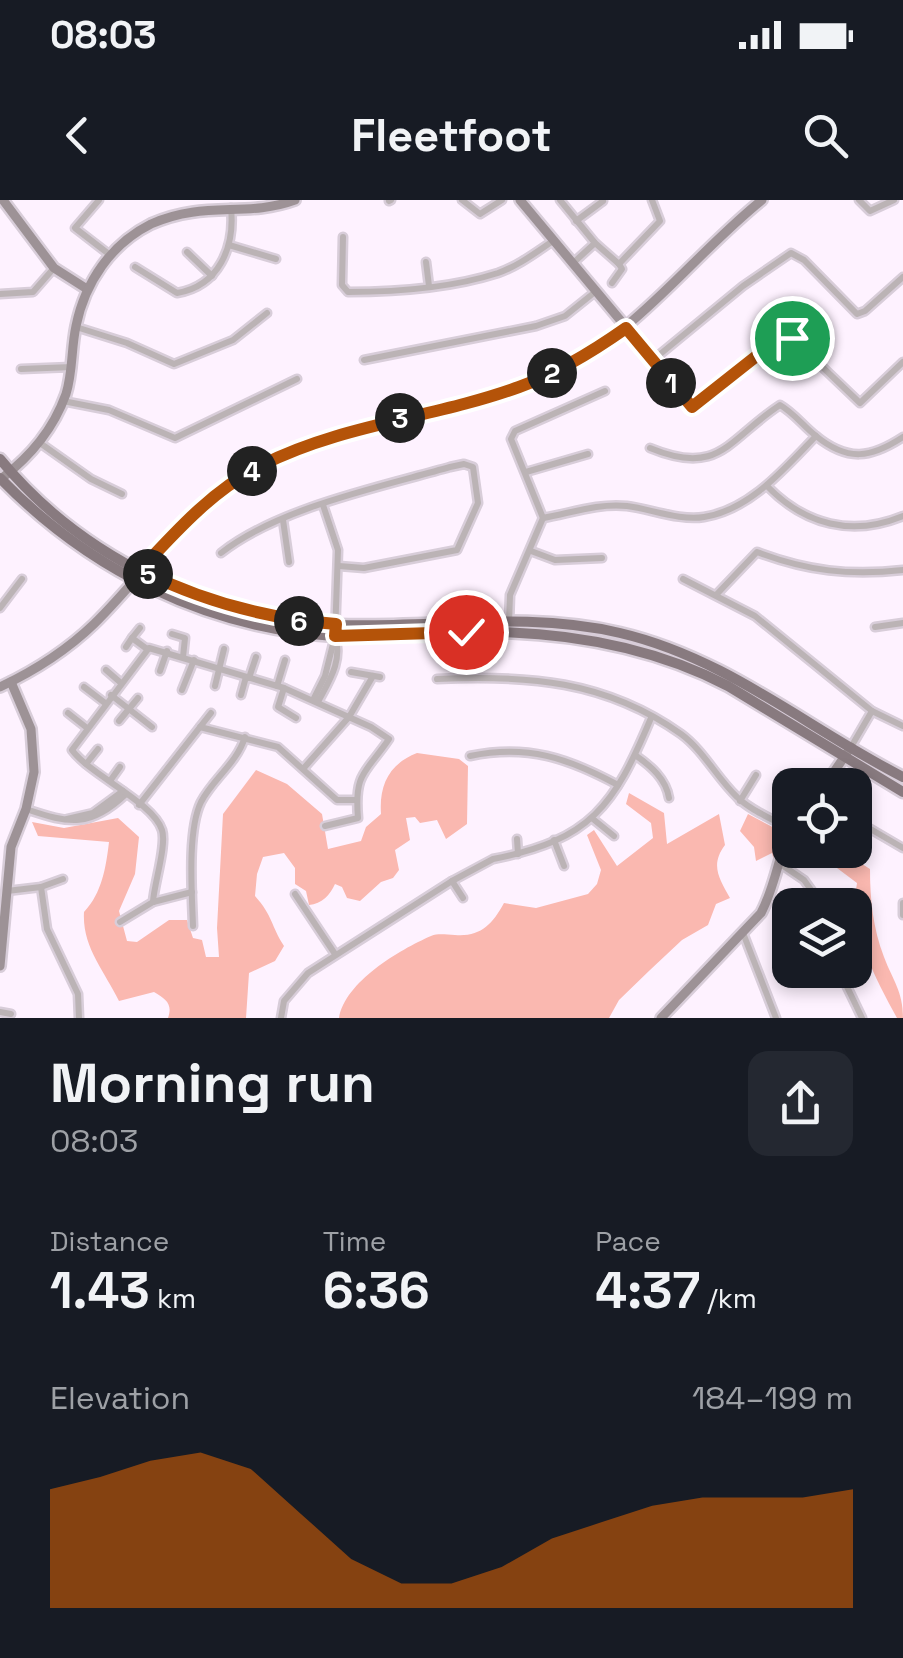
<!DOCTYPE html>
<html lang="en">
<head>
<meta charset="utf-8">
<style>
  :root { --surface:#171b24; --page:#242831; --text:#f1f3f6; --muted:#9ea1a6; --accent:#b45309 }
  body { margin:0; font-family:"Space Grotesk",sans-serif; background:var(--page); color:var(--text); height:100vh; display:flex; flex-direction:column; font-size:38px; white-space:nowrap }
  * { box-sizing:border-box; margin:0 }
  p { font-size:32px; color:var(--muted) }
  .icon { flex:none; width:55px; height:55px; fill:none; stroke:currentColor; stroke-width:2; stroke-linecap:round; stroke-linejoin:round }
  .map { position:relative; height:818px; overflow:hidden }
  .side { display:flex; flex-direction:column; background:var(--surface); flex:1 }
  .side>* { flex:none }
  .fabs { position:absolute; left:772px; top:568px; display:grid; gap:20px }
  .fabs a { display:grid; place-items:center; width:100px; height:100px; border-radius:20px; background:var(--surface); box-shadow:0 5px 15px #0003; font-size:50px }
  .pin { position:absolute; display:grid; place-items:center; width:85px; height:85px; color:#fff; margin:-42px; border:5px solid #fff; border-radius:50%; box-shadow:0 2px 10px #0007 }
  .km { position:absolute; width:50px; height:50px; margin:-25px; border-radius:50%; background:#222; color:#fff; font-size:28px; line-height:50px; text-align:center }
  .round { display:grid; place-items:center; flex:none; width:105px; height:105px; border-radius:20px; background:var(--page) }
  .head { display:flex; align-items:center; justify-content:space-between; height:170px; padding:0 50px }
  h1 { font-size:55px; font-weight:700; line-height:75px }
  .metrics { display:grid; grid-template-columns:repeat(3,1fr); gap:15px; height:170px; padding:10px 50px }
  .metrics div { display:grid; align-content:center }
  .metrics b { font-size:50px; font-weight:700 }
  .metrics small { font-size:28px; font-weight:400 }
  .metrics p { font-size:28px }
  .chart { height:280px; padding:20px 50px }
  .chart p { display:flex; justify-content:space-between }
  .chart svg { width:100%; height:180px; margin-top:10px; fill:var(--accent); opacity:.7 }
  .status { display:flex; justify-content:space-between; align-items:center; height:70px; padding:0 50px; background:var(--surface); direction:ltr }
  .status svg { height:28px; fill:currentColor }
  header { display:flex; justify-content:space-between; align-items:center; height:130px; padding:0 50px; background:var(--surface); font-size:45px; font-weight:700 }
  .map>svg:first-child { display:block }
  .green { fill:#fab8b0 }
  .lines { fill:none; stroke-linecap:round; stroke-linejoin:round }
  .street-casing { stroke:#d8cdd9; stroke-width:11 }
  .secondary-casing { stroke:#d8cdd9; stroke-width:14 }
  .primary-casing { stroke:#d8cdd9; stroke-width:15 }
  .street { stroke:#bbb3b5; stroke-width:6 }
  .secondary { stroke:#9d9296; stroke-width:9 }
  .primary { stroke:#887a7f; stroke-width:10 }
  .route-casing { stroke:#fff; stroke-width:20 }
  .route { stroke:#b45309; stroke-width:12 }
</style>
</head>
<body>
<div class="status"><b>08:03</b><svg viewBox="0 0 49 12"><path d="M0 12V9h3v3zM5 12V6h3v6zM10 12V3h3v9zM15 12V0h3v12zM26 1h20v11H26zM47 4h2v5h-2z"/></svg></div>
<header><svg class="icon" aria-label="back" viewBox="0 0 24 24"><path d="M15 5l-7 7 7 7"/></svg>Fleetfoot<svg class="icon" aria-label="search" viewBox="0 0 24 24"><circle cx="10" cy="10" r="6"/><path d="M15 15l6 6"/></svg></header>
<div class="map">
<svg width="903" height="818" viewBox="0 0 903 818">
  <rect width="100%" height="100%" fill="#fef2ff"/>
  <!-- green -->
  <g class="green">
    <path d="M417,553L459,559L468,566L467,624L446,639L437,620L420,623L415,617L406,618L410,640L395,650L399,670L393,678L381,682L360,701L347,698L342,687L335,684C330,695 322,704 309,705L306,691L295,684V668L284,653L263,657L257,674L255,696C273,716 271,726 284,746L275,761L249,773L246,818H168C173,804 166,799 154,792L119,801C104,770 82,747 84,712C102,693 106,667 109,642L38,636L32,622L64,628L118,618L139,637L135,674L119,711L127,741L137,742L169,720H187L193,738L202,740L206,757H219L217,728L223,614L256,570L287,584L322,614L328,649L361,641L366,627L381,614C379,585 389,564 417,553Z"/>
    <path d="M629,593L664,613L667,644L719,614L725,645C710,665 719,678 730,698L716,704L708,725L682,740L650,770L619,800L609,818H339C345,782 399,750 431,736C439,733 446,735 455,735C480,737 492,725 504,703L536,708L588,694L597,684L601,670L587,635L594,630L617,666L653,638L651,623L626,604Z"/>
    <path d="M748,614L780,631L782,638L774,661L772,653L756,661L754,647L740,631Z"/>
    <path d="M813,650H840L870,669C870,700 873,728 884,757C893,781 903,791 903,818H897C876,779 848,729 857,683Z"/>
  </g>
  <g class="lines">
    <defs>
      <g id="street">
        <path d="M99,0L75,28L110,55"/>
        <path d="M462,0L480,14L502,0"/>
        <path d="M560,0L595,43L619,64"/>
        <path d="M859,0L870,11L894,0"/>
        <path d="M389,1L391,0"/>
        <path d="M576,21L603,1"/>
        <path d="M343,37L342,85L348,92C397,92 451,88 498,73C518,66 535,53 553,41"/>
        <path d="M229,45L276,59"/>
        <path d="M187,52L212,76"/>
        <path d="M426,62L429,86"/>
        <path d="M572,64L595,43"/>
        <path d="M619,64L660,21L652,0"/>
        <path d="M135,67L177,93C219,86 235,47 231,8"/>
        <path d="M612,83L622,69L619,64"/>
        <path d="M0,94L33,92L54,68"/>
        <path d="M76,127L127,143L174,164L233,140L267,113"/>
        <path d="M626,127L692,207L782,136L792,138L860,203L903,162"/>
        <path d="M364,160L536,126L565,116L595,92"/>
        <path d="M653,160L743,86L791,53L804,60L857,114L865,111L903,77"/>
        <path d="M21,169L72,167"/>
        <path d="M63,201L109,210L175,238L297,179"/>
        <path d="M40,243L91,279L122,294"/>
        <path d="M650,248C720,277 728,239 780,205C794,213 803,226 816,236C848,262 871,258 903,237"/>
        <path d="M526,272L588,254"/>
        <path d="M767,286C805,325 852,337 903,316"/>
        <path d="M543,318C571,313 598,303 627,306C651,309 680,321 704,317C750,310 785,268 816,236"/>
        <path d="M283,320L289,362"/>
        <path d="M531,351L555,360L602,358"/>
        <path d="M221,353C278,308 380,287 450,267L464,264L473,267L478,303L457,350L364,368L339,366"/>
        <path d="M683,379L755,416L872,511L903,526"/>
        <path d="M717,394L757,352C807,371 850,376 903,370"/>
        <path d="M0,408L22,379"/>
        <path d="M509,423L510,395L543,318L511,239L515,231L605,191"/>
        <path d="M875,427L903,423"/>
        <path d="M172,434L185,438L183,457"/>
        <path d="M132,438L140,428"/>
        <path d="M126,447L132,438L147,449"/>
        <path d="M106,470L121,483"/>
        <path d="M160,471L167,451"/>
        <path d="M351,472L380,477"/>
        <path d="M249,478L256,457"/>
        <path d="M437,479C527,475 605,480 681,534C703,550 717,578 737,597C751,611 773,619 790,629"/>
        <path d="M215,486L224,449"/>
        <path d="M277,486L285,460"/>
        <path d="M84,487L105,503"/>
        <path d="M284,488L278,507L296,518"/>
        <path d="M182,490L194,460"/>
        <path d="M111,495L152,527"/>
        <path d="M241,495L246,477"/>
        <path d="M313,500L325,476L335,436"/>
        <path d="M318,502C329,481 343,461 335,436L338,350L323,305"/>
        <path d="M68,513L87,528"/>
        <path d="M119,521L138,498"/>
        <path d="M200,527L278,547L337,600H356"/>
        <path d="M851,547L872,511"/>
        <path d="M635,555C651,566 666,579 669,598"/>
        <path d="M470,556C527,544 568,558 618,585"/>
        <path d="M86,564L98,549"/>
        <path d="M303,569L349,517L373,476"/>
        <path d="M110,581L120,567"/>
        <path d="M740,601L756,575"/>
        <path d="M139,605L211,513"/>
        <path d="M26,609C70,624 90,628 126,594"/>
        <path d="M67,619L93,613L123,591"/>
        <path d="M593,619L614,636"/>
        <path d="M855,620L903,648"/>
        <path d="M517,639L518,654"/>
        <path d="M554,640L564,666"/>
        <path d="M779,663L804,680L822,705"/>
        <path d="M452,681L463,698"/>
        <path d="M41,687L47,729L78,794L79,818"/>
        <path d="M7,691L41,687L63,679"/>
        <path d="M295,694L335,754"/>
        <path d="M153,702C154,684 167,645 162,630C153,602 90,575 72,550L149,448L284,488L371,527L389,539C366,573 354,572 358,618L325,626"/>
        <path d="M903,703V715"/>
        <path d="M120,722L153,702L192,692"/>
        <path d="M193,726C192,694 187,631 201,602C213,579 237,563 245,537"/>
        <path d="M743,733L776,818"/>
        <path d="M839,770L862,818"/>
        <path d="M0,812L11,814"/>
        <path d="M281,818L284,801L308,773L452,681L493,659C591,640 614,606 651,518"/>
      </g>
      <g id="secondary">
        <path d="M3,0L54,68L87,89"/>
        <path d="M520,0L626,127"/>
        <path d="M1,279C31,256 53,230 66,194C73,172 71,149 76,126C85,82 111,44 151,24C205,0 246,18 295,0"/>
        <path d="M0,487C34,471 67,450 94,424C150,369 186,307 257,267C348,216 458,215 553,173C637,135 691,57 762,0"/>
        <path d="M825,585L851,547"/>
        <path d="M0,766L11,647L26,609L34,572L31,529L11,482"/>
        <path d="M661,818L761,713C775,687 778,658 790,630"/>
      </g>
      <g id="primary">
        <path d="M0,259C80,357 212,421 339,425C434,428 526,411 620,433C727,458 807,528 903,577"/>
        <path d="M0,278C89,370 206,428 334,436C377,439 420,434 463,432C554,430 647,444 728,486L903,592"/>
      </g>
    </defs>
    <!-- street casing -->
    <use href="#street" class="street-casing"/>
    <!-- secondary casing -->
    <use href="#secondary" class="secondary-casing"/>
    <!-- primary casing -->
    <use href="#primary" class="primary-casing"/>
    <!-- street -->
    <use href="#street" class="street"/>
    <!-- secondary -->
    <use href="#secondary" class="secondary"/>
    <!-- primary -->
    <use href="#primary" class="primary"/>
  </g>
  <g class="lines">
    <defs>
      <path id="route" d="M466,432L335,436L336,424C267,419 202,401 140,370C177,330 213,290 262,265C343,224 434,218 519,187C558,173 592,152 626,128L692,207L782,136L792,138"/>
    </defs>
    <!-- route casing -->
    <use href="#route" class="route-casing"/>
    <!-- route -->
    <use href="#route" class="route"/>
  </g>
</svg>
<div class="fabs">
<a><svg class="icon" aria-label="locate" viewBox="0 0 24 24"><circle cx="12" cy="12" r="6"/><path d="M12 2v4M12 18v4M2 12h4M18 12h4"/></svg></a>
<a><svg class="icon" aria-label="layers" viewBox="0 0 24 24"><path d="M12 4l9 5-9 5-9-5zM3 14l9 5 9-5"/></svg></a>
</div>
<div class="pin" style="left:792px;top:138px;background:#1e9e55"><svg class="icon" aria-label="arrive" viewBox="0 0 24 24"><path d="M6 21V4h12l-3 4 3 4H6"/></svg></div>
<div class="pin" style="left:466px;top:432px;background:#d93025"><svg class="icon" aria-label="check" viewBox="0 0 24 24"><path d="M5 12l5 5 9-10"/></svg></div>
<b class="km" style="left:671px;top:183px">1</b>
<b class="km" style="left:552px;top:173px">2</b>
<b class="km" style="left:400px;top:218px">3</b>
<b class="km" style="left:252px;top:271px">4</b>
<b class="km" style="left:148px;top:374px">5</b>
<b class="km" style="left:299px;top:421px">6</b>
</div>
<section class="side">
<div class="head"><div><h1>Morning run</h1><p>08:03</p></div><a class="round"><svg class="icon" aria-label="share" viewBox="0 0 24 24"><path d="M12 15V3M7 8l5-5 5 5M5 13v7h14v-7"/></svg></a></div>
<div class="metrics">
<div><p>Distance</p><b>1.43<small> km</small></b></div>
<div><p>Time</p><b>6:36</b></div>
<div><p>Pace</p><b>4:37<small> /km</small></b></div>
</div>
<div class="chart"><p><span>Elevation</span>184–199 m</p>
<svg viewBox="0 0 160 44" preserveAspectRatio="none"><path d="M0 44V15L10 12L20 8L30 6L40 10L50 21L60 32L70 38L80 38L90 34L100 27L110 23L120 19L130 17L140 17L150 17L160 15V44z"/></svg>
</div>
</section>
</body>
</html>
